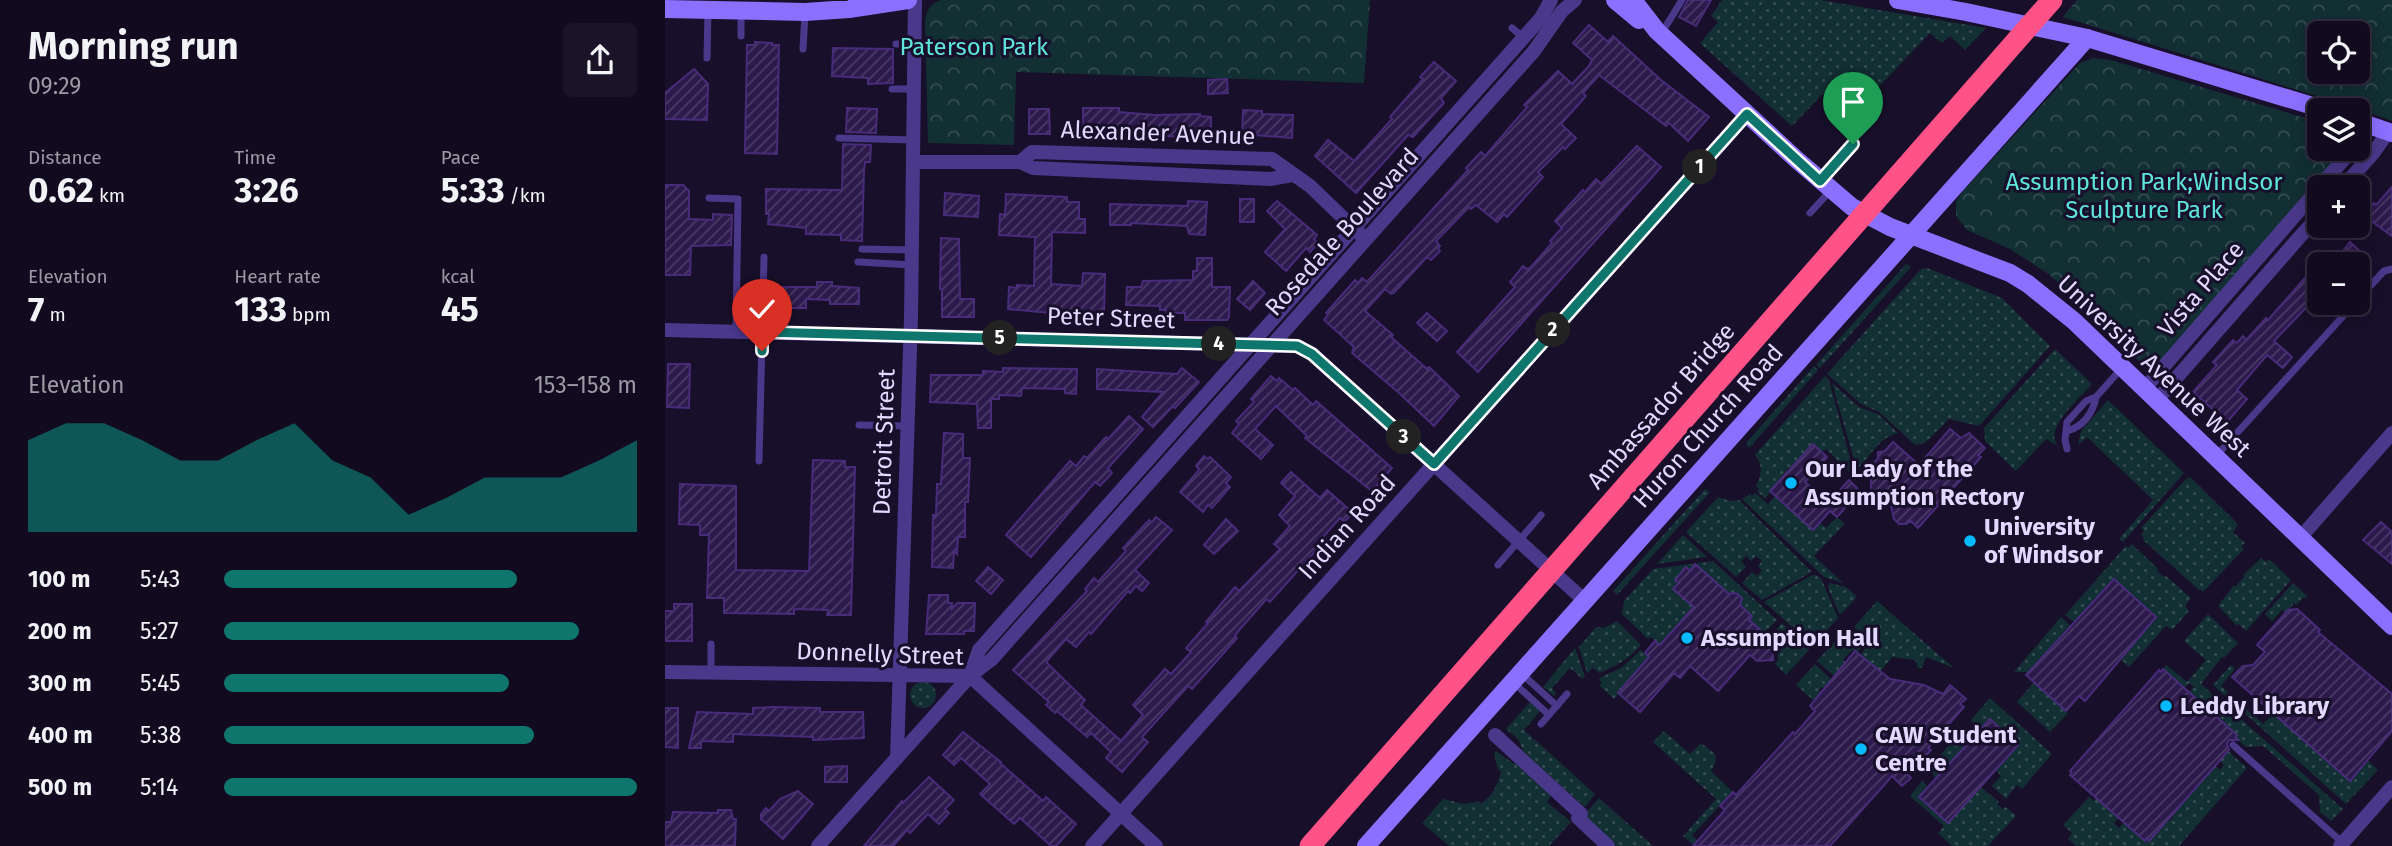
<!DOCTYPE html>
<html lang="en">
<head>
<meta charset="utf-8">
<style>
  :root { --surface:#120b20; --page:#1b1429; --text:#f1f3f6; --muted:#9c9ba5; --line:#312b3e; --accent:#0f766e }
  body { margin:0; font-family:"Fira Sans",sans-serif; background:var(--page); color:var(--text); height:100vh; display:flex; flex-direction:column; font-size:26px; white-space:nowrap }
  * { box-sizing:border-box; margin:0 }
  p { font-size:23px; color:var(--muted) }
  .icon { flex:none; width:38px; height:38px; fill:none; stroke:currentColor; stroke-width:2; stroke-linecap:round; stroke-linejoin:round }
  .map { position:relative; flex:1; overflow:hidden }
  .details { display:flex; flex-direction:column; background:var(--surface); width:665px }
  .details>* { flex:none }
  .controls { position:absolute; left:1642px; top:21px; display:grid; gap:14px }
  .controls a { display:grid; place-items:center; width:63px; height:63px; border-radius:10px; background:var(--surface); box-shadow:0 4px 18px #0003,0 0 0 2px var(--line); font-size:35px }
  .pin { position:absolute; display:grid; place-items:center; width:60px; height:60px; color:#fff; margin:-72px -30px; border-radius:50% 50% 50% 0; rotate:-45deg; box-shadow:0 0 7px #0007 }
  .pin .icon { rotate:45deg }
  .km { position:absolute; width:35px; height:35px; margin:-18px; border-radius:50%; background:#222; color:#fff; font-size:19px; line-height:35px; text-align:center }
  .round { display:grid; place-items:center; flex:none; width:74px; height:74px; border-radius:10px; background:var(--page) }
  .overview { display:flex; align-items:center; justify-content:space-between; height:119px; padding:0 28px }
  h1 { font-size:38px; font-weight:700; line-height:52px }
  .figures { display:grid; grid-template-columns:repeat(3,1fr); gap:10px; height:119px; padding:7px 28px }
  .figures div { display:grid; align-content:center }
  .figures b { font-size:35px; font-weight:700 }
  .figures small { font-size:19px; font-weight:400 }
  .figures p { font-size:19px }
  .chart { height:196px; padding:14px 28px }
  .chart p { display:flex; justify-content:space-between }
  .chart svg { width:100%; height:126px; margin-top:7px; fill:var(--accent); opacity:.7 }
  ul { padding:0 28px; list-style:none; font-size:23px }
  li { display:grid; grid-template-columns:112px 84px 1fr; align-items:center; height:52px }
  li i { height:18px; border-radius:9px; background:var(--accent) }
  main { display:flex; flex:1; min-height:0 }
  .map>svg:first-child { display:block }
  .grass { fill:url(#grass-dots) }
  .forest { fill:url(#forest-crowns); fill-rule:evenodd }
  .building { fill:url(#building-hatch); stroke:#482b79; stroke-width:2 }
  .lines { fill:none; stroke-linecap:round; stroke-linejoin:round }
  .lane { stroke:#4a388b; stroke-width:7 }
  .street { stroke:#4a388b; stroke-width:14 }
  .secondary { stroke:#8b6fff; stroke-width:18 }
  .highway-bridge { stroke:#ff5388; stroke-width:21 }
  .route-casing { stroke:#fff; stroke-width:14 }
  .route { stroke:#0f766e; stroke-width:9 }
  .poi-dot { fill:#04baff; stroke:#180f2a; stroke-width:2.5 }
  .labels { text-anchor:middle; stroke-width:6; stroke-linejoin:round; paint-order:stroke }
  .park-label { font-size:24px; fill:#5de5db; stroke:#180f2a }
  .street-label { font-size:24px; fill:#e3d8ff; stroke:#180f2a }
  .poi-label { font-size:24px; font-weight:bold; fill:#e3d8ff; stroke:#180f2a; text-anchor:start }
</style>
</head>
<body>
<main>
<section class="details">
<div class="overview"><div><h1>Morning run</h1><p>09:29</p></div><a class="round"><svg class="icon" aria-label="share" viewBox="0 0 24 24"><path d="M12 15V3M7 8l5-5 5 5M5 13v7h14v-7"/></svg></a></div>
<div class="figures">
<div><p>Distance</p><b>0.62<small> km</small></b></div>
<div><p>Time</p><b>3:26</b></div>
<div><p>Pace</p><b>5:33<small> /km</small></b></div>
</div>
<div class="figures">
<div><p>Elevation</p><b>7<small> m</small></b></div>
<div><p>Heart rate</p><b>133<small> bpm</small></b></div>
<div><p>kcal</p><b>45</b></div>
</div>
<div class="chart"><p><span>Elevation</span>153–158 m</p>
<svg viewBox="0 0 160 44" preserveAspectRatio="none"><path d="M0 44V12L10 6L20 6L30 12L40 19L50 19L60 12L70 6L80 19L90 25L100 38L110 32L120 25L130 25L140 25L150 19L160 12V44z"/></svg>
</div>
<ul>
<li><b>100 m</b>5:43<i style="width:71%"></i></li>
<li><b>200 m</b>5:27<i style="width:86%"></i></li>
<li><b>300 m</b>5:45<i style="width:69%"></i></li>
<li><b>400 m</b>5:38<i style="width:75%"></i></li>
<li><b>500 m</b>5:14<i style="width:100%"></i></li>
</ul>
</section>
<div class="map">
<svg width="1727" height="846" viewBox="0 0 1727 846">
  <defs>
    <pattern id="grass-dots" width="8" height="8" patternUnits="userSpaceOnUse" patternTransform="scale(1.75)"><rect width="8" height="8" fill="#122f34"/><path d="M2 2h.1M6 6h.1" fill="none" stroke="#344c52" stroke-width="1.8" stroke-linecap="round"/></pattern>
    <pattern id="forest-crowns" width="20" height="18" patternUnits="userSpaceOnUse" patternTransform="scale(1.75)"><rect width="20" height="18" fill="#122f34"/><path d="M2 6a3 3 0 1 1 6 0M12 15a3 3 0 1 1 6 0" fill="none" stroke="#344c52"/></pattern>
    <pattern id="building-hatch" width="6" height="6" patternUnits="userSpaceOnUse" patternTransform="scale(1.75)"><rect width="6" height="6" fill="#2d1a4c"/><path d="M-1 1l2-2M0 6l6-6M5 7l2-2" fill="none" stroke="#4b3b67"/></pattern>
  </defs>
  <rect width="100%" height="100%" fill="#180f2a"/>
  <!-- grass -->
  <g class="grass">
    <path d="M1057,0H1155L1321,28L1300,50L1285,36L1277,43L1265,33L1203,98L1177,74L1127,126L1035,43L1053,22L1046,16Z"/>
    <path d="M1241,264L1246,267L1155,368L1151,365Z"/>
    <path d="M1259,268L1265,269L1337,298L1385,346L1314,426L1284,419L1260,443L1250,445L1214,412L1196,404L1162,374L1255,270Z"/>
    <path d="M1390,349L1427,384C1415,398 1378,428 1393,446L1381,439L1351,471L1320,441L1319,428Z"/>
    <path d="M1149,366L1153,370L1084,448L1081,443Z"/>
    <path d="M1160,376L1164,380L1189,473L1188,475L1161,449L1126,469L1124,467L1100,499L1092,491L1094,489L1091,486C1097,475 1098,464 1090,455Z"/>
    <path d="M1167,383L1194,407L1213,414L1233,433C1216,436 1203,458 1192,470Z"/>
    <path d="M1443,400L1519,473L1458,542L1454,539L1488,500L1422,437L1413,445L1416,431Z"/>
    <path d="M1525,477L1567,518L1573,525L1568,532L1580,543L1576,546L1579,549L1538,592L1535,589L1534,590L1478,540L1479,538L1476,535L1479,531L1476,528L1521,479Z"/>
    <path d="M1040,489L1045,492L952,595L948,591Z"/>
    <path d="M1090,493L1103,504L1110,496L1148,530L1155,523L1161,528L1172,517L1180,524L1149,556L1178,583L1159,577L1077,499L1085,494L1087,496Z"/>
    <path d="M1053,497L1066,501L1074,500L1147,572L1097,600L1077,583L1087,572L1092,576L1097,571L1093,566L1097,561L1091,556L1086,561L1081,556L1076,561L1081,567L1071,577L1021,532Z"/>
    <path d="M1018,535L1042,557L992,564Z"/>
    <path d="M1467,544L1493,569L1492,571L1499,577L1501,576L1526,598L1520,606L1524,611L1507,630L1501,626L1464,667L1455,659L1491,617L1449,579L1410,623L1400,615L1461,546L1463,548Z"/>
    <path d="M1596,558L1601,562L1604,559L1626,580L1581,631L1574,624L1572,626L1553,606L1569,585L1570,587L1579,577L1578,575Z"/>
    <path d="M1048,561L1112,620L1094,638H1092V626L1084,620L1087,616L1075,605L1076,598L1071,593L1064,594L1030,564L1025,571L1020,568L1010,579L1014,583L1009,589L1036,613L995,645L986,637L983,639L957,614L959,601L988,569Z"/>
    <path d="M1147,575H1150L1156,578L1173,618L1148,646L1099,602Z"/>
    <path d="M1164,583L1181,587L1192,597L1175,615L1163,588Z"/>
    <path d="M1628,583L1643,597L1641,598L1639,597L1631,605L1629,603L1621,613L1617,610L1607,621L1600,614Z"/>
    <path d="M1212,601L1289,668L1261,657L1257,668H1253L1250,660L1227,657L1215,672L1195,655L1205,642L1189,627Z"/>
    <path d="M1543,614L1573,643L1559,658L1557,657L1536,684L1678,809L1666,821L1655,812L1654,795L1598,746L1581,747L1571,738L1572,735L1550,718L1553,714L1548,711L1545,714L1522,695L1529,687L1524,683L1518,690V686L1498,669L1501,665L1522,682L1541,660L1519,641Z"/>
    <path d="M1396,617L1405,625L1364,672H1349Z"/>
    <path d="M952,621L976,645C964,659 950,667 934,673L928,668L922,673L914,647L931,627L939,628Z"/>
    <path d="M1117,623L1145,649L1121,675L1110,664L1113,660L1112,629Z"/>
    <path d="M1183,627L1201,642L1192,653L1187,650L1178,660L1181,663L1170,677L1152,661Z"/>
    <path d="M910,648L920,676L917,679L905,668L887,688L891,693L889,696L878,687Z"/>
    <path d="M976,650L984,657L949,699L934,685L937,683L934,678L956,668Z"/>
    <path d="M1150,664L1173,686L1160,690L1157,687L1154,690L1157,693L1149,701L1131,685Z"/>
    <path d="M1566,665L1570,669L1556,686L1598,724L1609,713L1685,780L1700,764L1698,756L1713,770L1681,804L1548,685Z"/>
    <circle cx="258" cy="695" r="13"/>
    <path d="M1369,682L1403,713L1385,732L1352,702Z"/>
    <path d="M1325,698L1387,754L1357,789L1352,785L1341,799L1327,786L1336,776L1331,770L1353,745L1325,719L1312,733L1306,720Z"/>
    <path d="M865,702L875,711L859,730L930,794L920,807L859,753L853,739L841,729Z"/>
    <path d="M999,731L1025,754L1036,743L1050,754L1051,761L1046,771L1068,792L1027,835L1033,841L1029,845L1018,836L1051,799L988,742Z"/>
    <path d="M1295,733L1308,737L1270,779L1265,766Z"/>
    <path d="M831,751L849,764L851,762L887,794L882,802L906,822L884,846H784L757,823L778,799L800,804L814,801L815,804C828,796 833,785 836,771L833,770L829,753Z"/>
    <path d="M1563,751L1582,768L1514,846H1411L1403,839L1407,833L1398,825L1424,797L1429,801L1433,796L1455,816L1449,823L1454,828L1460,821V824L1479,840L1484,841L1501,821V819L1504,821L1508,817L1505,813L1548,764L1555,770L1559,765L1553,759Z"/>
    <path d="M1257,781L1264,787L1254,798L1283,823L1316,787L1334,802L1332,804L1338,809L1341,807L1351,816L1323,846H1287L1273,833L1279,826L1245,796Z"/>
    <path d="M934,798L987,845L986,846H951L918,816Z"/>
  </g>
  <!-- forest -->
  <g class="forest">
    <path d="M276,0H705L699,83L351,72L349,145L263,143L260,25C261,12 263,5 276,0Z"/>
    <path d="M1412,0H1727V121L1700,111L1398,17ZM1692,33V72H1654V33Z"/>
    <path d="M1428,58L1446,60L1654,122V149H1680L1494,362L1483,363L1474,361L1385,275L1345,249L1302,230L1291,216V202L1298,191L1415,63Z"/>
  </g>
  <!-- building -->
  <g class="building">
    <path d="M1046,0L1031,26L1014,17L1023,0Z"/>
    <path d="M924,25L943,42L948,36L996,80L1044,117L1023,141L1004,123L1001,126L934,75L918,93L921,96L896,124L911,138L900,149L898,147L873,172L878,177L842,217L839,214L832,222L811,205L806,209L804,207L771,241L775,246L773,249L775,251L766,260L762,257L729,293L726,294L720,289L700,311L728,335L726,337L762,369L764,367L794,396L769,426L734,393L687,353L689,347L659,320L663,315L661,313L690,280L693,283L697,278L702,282L803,170L801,168L816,152L820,156L862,107L859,105L893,71L907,84L924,66L927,60L908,43Z"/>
    <path d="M90,42L107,43V45H114L112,154L80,153L82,45H90Z"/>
    <path d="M168,48L228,49V83L203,84V78L167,76Z"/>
    <path d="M769,62L791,81L776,98L779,103L748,137L743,135L691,193L650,156L663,140L689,161L727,119L725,117L758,79L755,77Z"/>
    <path d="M29,69L43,84L42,120L0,119V93Z"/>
    <path d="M562,79L563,93L543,94V80Z"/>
    <path d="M182,108L212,109L211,133L181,132Z"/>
    <path d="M418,108H454V112L490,115L535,114V116L546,117V137L426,135V132H418Z"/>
    <path d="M364,109H384L385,134H364Z"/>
    <path d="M578,110L597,111V114L628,115L627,138L577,134Z"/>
    <path d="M178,144L206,145L205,162H200L199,171L197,241L176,240V235L141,234V228L103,224L104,214H101V189L177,190Z"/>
    <path d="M972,146L996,167L813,372L792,352L850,287L845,282L849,277L858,266L861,269L865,268L887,243L885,241L897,228L890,221L918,190L920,192L931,179L936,184Z"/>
    <path d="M0,185H18L24,191V219L48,220V214L67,215L66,245L26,246L25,275H0Z"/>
    <path d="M1727,187V236L1698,215L1709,203L1711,205Z"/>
    <path d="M280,193L314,196L313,217L279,215Z"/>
    <path d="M341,194L402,197V202H414V219H420V233L387,232L386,284L417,286L418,273L440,274L439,313L406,312V315L343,309L344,287L352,288V285L369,286L370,237L334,235L335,214L340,215Z"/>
    <rect x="575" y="199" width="14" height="23"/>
    <path d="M523,201L542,202L540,235L524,234L522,226L466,223V225H445V204L523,206Z"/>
    <path d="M612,201L652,235L649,239L653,243L645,252L641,248L621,271L600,252L620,229L602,211Z"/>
    <path d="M276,238L294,239L295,299H309V317H277V289H275Z"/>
    <path d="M1685,242L1702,258L1697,264H1668Z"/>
    <path d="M532,258H547V287H565L564,317L562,320H520V313H501V310H495V306L461,305L462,287H476L478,281L528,280V271H532Z"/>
    <path d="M1654,262V294L1609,341L1627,357L1618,368L1602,355L1572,390L1582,399L1562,422L1528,392L1552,365L1548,362L1568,340L1572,343L1578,336L1581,340L1601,318L1603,320Z"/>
    <path d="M588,281L600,293L585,310L572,299Z"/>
    <path d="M152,282H167V286L194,288V304H165V300L141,299V308H112V287H152Z"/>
    <path d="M762,313L782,331L772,341L752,323Z"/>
    <path d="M3,364H25L24,408L2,407Z"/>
    <path d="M338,368L412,369L411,394L400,393V389L357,388L356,396L334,395V399H326V428H313L312,404L265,402L266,375H318V371L338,372Z"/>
    <path d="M517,368L534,382L510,408L508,406L488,427L477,417L498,392L432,389V369L512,374Z"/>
    <path d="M606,376L612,381L614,378L628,390L630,388L648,405L651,401L727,468L707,491L640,438L642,436L611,406L590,429L608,445L596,459L567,433L574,424L571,421L589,402L586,399Z"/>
    <path d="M464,416L478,429L443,468L447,473L435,486L430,482L366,557L341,535L405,461L411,466L419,456L422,458L441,437L443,439Z"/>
    <path d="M1285,429L1296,438L1304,433L1320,448L1313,455L1316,457L1253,528L1246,521L1241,524H1234L1229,519L1224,497L1215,507L1207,500L1205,468L1213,458V452L1220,451L1228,442L1254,465Z"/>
    <path d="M279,433L298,434V458H305L303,502H300V537H293L292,554L289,551L288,568L267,567L268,515H271L272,484H276Z"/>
    <path d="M1148,444L1162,457L1140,482L1163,503L1184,480L1195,491L1172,517L1165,511L1148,530L1105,491Z"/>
    <path d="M539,456L543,459L545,457L566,477L561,483L565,487L547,508L543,505L538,512L515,492L533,471L534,469L531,466Z"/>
    <path d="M148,460L180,461V467H190L186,615H162L163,610L129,609V614L59,613V598H42L44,535H35V525L14,524L15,484L71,486V570L144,571Z"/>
    <path d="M626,472L655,498L662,490L688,513L679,522L675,518L658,537L661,539L605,602L601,599L599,602L575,629L570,636L572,638L527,689L523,686L477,737L483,742L457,772L441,758L446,752L426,733L422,737L392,711L390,713L381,705L384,702L348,670L422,591L420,589L429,578L433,582L461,551L458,548L484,520L487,522L491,517L507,530L470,570L484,583L477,591L471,586L465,593L463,591L426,634L424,632L411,647L401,639L381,662L420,700L416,705L456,741L478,715L468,705L500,669L506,674L526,652L521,648L543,623L541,622L570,587L574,591L615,549L609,544L625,526L614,515L630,496L616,483Z"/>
    <path d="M561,519L573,531L549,554L539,545Z"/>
    <path d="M1716,522L1727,532V564L1698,540Z"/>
    <path d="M1030,564L1064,594L1071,593L1077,598L1075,605L1087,616L1084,620L1107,640L1108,660L1092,661L1085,655L1053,691L1025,666L1015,678L1009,673L975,712L953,693L984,657L980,653L984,648L990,641L995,645L1029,607L1008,589L1014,583L1010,580L1021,567L1025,571Z"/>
    <path d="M323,567L338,580L326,594L311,581Z"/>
    <path d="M1449,579L1491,617L1420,701L1414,696L1401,711L1361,675Z"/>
    <path d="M264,595H283V603H287V609L292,603H310L309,631H299V634H261Z"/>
    <path d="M9,604H27V641H0V611H9Z"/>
    <path d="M1632,609L1655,630L1653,632L1727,694V731L1685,781L1567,677L1578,666L1588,665L1600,652L1592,645L1623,610Z"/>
    <path d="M1190,651L1225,679L1259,685L1278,694L1285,685L1301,699L1295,704L1299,707L1263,748L1266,750L1258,759L1253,757L1240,772L1246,778L1237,786L1227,776L1165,846H1028L1060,810L1055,806L1068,792L1071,795L1128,732L1130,734L1150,711L1145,706Z"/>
    <path d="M1498,669L1572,735L1571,738L1573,740H1564L1562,744L1564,750L1484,841L1482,838L1480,841L1405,775L1407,773L1405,771L1494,670L1496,672Z"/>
    <path d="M109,707L155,708V712H198L199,738L148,740V737L68,734V742L36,741V748H24L32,712L88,714V708Z"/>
    <path d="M0,708H13V748L0,747Z"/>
    <path d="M1325,719L1353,745L1283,823L1254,797Z"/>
    <path d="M298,732L336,762L335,763L378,801L381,797L411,824L391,846H386L355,818L349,824L315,794L325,784L296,758L289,765L278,755Z"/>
    <path d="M182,766V782H160V767Z"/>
    <path d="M264,777L289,800L280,809L284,813L274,824L263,814L245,833L242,830L228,846H199L237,801L238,803Z"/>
    <path d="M133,791L148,804L118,839L96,819V814L101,808L104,811L115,799Z"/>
    <path d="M53,810H66L68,819H71L70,846H0V822H6L8,812L53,813Z"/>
  </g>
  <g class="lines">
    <!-- lane -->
    <g class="lane">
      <path d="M847,28L859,38"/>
      <path d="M996,34L1017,0"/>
      <path d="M76,36V11"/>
      <path d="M231,44L249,45"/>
      <path d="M138,49L140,13"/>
      <path d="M42,58L43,10"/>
      <path d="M227,89H249"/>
      <path d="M174,138L248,140"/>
      <path d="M1156,180L1188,144"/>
      <path d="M44,198L73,199L71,332"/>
      <path d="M1145,213L1166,190"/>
      <path d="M197,249L247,250"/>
      <path d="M193,262L247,265"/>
      <path d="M1692,300L1719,271L1727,269"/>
      <path d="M194,425L242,426"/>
      <path d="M1402,431C1418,427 1428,413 1431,397"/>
      <path d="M1402,449L1400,440L1402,422L1421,401L1431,397L1457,368"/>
      <path d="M1552,455L1690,303"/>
      <path d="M94,461L99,257"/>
      <path d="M833,565L876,515"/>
      <path d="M46,644V672"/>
      <path d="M856,673L892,706"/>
      <path d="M848,682L884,715"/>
      <path d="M876,724L902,694"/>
      <path d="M1568,745L1678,843"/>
    </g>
    <!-- street -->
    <g class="street">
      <path d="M1692,144L1707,126"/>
      <path d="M248,162H355L368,168L605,179L627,175"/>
      <path d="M355,162L367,152L607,159L645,186L696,235"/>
      <path d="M1654,187L1688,149"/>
      <path d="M1678,187L1709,152L1723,132"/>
      <path d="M0,330L632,346L647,354L920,601"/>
      <path d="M1480,388L1654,188"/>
      <path d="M1492,400L1654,215"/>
      <path d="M1635,538L1727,433"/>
      <path d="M0,672L305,676L491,846"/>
      <path d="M305,676L314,650L876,18L886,0"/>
      <path d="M830,735L916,814L913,818L943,846"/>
      <path d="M232,758L246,318L250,0"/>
      <path d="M153,846L305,676L327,659L869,51L897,11L910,0"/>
      <path d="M427,846L1082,114"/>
      <path d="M1675,846L1727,787"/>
    </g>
    <!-- secondary -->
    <g class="secondary">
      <path d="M950,0L974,20"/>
      <path d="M968,0L992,31L1132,160L1187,207L1225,227L1345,273L1363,284L1409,321L1727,626"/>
      <path d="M1233,0L1301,12L1422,38L1661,110"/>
      <path d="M0,9L140,12L184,9L243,0"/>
      <path d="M1692,121L1727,133"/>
      <path d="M701,846L1422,38"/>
    </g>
    <!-- highway-bridge -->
    <path class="highway-bridge" d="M645,846L1387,0"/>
  </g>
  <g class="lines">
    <defs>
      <path id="route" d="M97,351V332L632,346L647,354L769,464L1082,114L1155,181L1188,144"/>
    </defs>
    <!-- route casing -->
    <use href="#route" class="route-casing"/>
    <!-- route -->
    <use href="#route" class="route"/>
  </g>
  <!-- markers -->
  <g class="poi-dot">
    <circle cx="1126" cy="483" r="7"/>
    <circle cx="1305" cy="541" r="7"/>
    <circle cx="1022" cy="638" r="7"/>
    <circle cx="1501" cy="706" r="7"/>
    <circle cx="1196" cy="749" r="7"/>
  </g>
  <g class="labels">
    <!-- park labels -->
    <g class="park-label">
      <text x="309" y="55">Paterson Park</text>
      <text x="1479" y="190">Assumption Park;Windsor<tspan x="1479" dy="28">Sculpture Park</tspan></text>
    </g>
    <!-- street labels -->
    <g class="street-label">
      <text transform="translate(493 133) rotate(2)" y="8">Alexander Avenue</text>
      <text transform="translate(677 232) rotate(-48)" y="8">Rosedale Boulevard</text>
      <text transform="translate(1536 289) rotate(-49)" y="8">Vista Place</text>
      <text transform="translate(446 318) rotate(2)" y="8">Peter Street</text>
      <text transform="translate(1489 366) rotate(43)" y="8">University Avenue West</text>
      <text transform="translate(996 406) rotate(-49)" y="8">Ambassador Bridge</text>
      <text transform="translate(1043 426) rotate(-48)" y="8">Huron Church Road</text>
      <text transform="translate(219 442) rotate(-88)" y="8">Detroit Street</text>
      <text transform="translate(682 527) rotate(-48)" y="8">Indian Road</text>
      <text transform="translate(215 654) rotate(2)" y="8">Donnelly Street</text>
    </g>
    <!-- poi labels -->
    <g class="poi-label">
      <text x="1140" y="477">Our Lady of the<tspan x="1140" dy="28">Assumption Rectory</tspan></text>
      <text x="1319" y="535">University<tspan x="1319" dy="28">of Windsor</tspan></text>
      <text x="1036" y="646">Assumption Hall</text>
      <text x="1515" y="714">Leddy Library</text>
      <text x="1210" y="743">CAW Student<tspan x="1210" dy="28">Centre</tspan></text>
    </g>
  </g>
</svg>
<div class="controls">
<a><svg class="icon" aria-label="locate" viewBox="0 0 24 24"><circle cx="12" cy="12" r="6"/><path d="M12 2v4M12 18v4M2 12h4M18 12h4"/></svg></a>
<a><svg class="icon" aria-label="layers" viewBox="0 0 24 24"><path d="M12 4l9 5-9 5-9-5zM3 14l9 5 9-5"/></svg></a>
<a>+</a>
<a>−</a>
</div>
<div class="pin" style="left:1188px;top:144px;background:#1e9e55"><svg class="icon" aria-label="arrive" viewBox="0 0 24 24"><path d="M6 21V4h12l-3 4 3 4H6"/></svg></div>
<div class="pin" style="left:97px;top:351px;background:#d93025"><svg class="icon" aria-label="check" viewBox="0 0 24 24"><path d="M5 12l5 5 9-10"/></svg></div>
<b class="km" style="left:1035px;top:167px">1</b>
<b class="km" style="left:888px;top:330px">2</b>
<b class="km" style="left:739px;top:437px">3</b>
<b class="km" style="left:554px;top:344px">4</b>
<b class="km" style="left:335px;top:338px">5</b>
</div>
</main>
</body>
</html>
